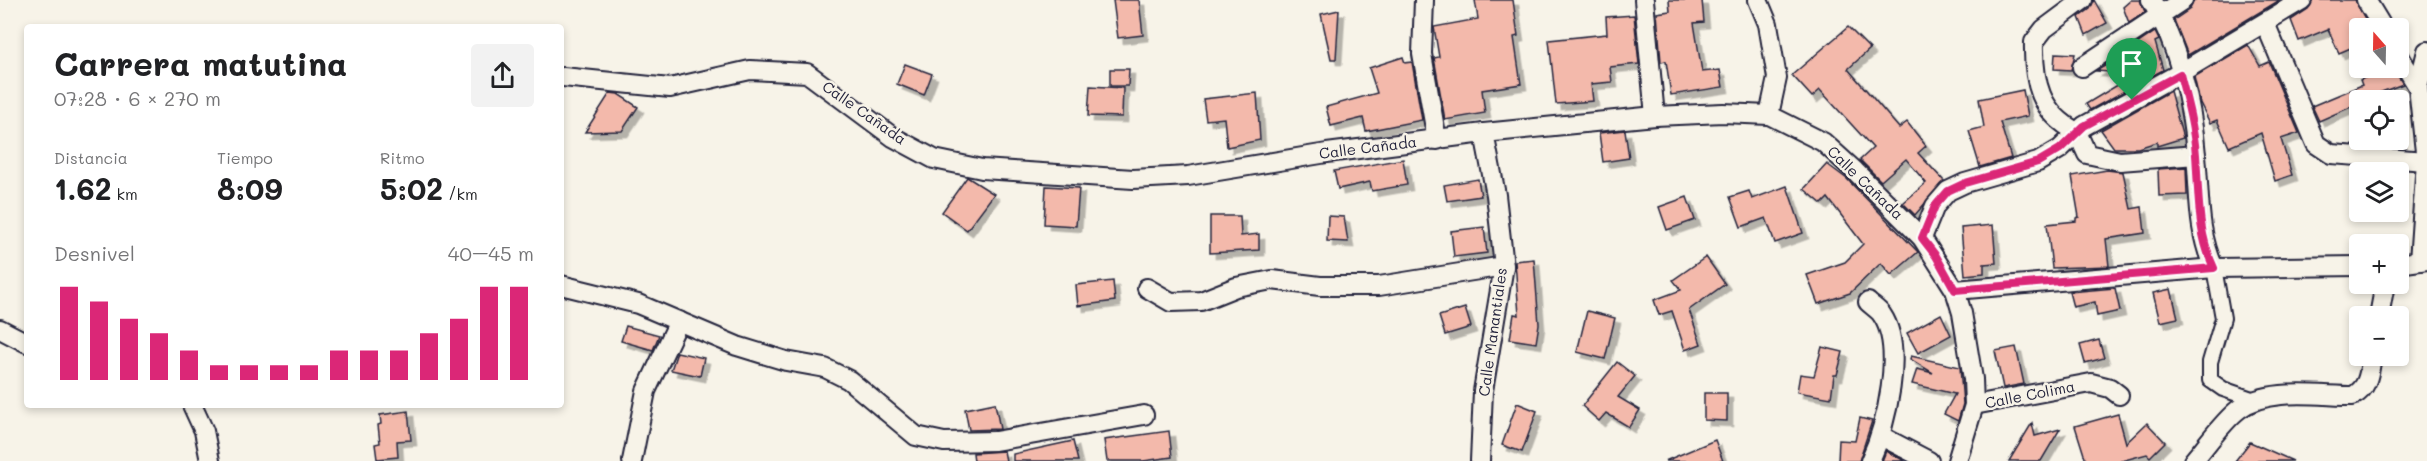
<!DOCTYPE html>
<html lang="es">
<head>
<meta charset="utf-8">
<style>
  :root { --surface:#fff; --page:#f2f2f2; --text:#202124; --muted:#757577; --accent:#db2777 }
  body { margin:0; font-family:Mali,sans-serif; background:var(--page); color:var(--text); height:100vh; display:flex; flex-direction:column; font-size:22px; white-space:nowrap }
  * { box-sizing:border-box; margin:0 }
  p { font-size:20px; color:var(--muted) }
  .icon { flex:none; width:33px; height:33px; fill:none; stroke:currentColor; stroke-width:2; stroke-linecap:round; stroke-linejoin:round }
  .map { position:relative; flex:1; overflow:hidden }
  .panel { position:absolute; left:24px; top:24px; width:540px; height:384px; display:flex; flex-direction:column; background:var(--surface); border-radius:6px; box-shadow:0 3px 9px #0003 }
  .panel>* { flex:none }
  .needle { width:39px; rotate:340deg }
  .controls { position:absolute; left:2349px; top:18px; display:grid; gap:12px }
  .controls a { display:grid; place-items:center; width:60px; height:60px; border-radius:6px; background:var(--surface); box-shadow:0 3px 9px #0003; font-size:30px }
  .pin { position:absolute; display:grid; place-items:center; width:51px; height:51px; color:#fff; margin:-62px -26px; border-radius:50% 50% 50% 0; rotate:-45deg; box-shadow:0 0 6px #0007 }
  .pin .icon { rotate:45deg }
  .round { display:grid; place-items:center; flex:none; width:63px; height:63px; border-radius:6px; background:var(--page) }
  .overview { display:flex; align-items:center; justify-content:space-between; height:102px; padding:0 30px }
  h1 { font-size:33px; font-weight:700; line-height:45px }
  .figures { display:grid; grid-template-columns:repeat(3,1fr); gap:9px; height:102px; padding:6px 30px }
  .figures div { display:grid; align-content:center }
  .figures b { font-size:30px; font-weight:700 }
  .figures small { font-size:16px; font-weight:400 }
  .figures p { font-size:16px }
  .chart { height:168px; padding:12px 30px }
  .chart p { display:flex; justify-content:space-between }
  .chart svg { width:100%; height:108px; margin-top:6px; stroke:var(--accent); stroke-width:6 }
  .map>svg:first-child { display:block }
  .building { fill:#f3b9ab; stroke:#22223b; stroke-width:1.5; filter:url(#shadow) }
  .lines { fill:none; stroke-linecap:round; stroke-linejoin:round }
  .pedestrian-casing { stroke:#22223b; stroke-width:18 }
  .minor-casing { stroke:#22223b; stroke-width:22 }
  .pedestrian { stroke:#f7f3e8; stroke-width:14 }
  .minor { stroke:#f7f3e8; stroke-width:18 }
  .route-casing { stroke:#fff; stroke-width:12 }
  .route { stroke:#db2777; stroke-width:8 }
  .labels { text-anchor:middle; stroke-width:5; stroke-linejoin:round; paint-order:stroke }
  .street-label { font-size:15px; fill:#22223b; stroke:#f7f3e8 }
</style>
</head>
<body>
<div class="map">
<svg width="2427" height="461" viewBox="0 0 2427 461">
  <defs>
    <filter id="shadow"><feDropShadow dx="5.5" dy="5.5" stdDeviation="0" flood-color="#0004"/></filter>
  </defs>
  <rect width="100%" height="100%" fill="#f7f3e8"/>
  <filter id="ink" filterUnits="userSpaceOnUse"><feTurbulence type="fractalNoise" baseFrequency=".0167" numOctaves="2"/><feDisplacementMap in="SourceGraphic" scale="12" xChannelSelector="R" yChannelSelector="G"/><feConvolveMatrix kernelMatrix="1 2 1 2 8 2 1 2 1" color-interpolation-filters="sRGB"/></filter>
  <g filter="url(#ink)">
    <!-- building -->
    <g class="building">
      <path d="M1113,0H1139L1143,35L1118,38Z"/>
      <path d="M1475,0H1513L1518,36L1514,37L1521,84L1482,90L1485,113L1445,120L1434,58L1439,57L1434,27L1478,19Z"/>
      <path d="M1669,0H1702L1704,22L1694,23L1702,72L1720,70L1723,87L1671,95L1666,61L1661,62L1657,13L1670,11Z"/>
      <path d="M2094,0L2107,23L2086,35L2079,17L2090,9Z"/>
      <path d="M2131,0H2140L2145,12L2129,23L2123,7Z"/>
      <path d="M2194,0H2280L2188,55L2174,20L2190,9Z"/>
      <path d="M2313,0H2355L2370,28H2360V44L2339,53L2328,29L2299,41L2291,20L2308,9Z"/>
      <path d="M1339,10L1336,59H1331L1321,14Z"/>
      <path d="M1634,15L1639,64L1610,67L1612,82L1591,84L1593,101L1556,104L1549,40L1607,34L1606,17Z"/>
      <path d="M1848,27L1870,49L1848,69L1899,128L1907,122L1926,146L1918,153L1944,181L1915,215L1903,203L1926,183L1906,159L1881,181L1860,160L1873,148L1820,90L1812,97L1792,75Z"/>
      <path d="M2155,32L2159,40L2155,42L2163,70L2090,110L2086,104L2136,74L2096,71L2138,47L2137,44Z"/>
      <path d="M2248,45L2260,66L2269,62L2299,133L2281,139L2292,175L2275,181L2261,133L2229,147L2217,120L2210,123L2200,103L2194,77Z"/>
      <path d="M2055,53L2075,54L2071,70L2054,69Z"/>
      <path d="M1403,57L1405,63L1412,62L1422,120L1366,131L1363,118L1331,126L1326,107L1377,93L1369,68Z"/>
      <path d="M905,64L932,74L924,95L897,84Z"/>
      <path d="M2388,68H2393L2403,84L2360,100L2353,106L2319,121L2312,106L2362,85L2360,80Z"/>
      <path d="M1110,69H1129L1128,86H1110Z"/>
      <path d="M1090,86L1123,88L1122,117L1088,116Z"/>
      <path d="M2023,90L2028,116L2000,122L2011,158L1980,167L1969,131L1984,127L1979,99Z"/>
      <path d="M2170,91L2183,138L2157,146V142L2138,148H2114L2101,130Z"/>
      <path d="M610,93L618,94L638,107L622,131L585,132Z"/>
      <path d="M1257,93L1260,140L1227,147L1224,118L1206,120L1203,99Z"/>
      <path d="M1625,130L1629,158L1603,162L1599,133Z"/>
      <path d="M1403,159L1407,185L1372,191L1370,182L1338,189L1334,171Z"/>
      <path d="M1827,164L1847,179L1918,252L1891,275L1881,263L1850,293L1818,304L1807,275L1845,262L1863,244L1828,198L1822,204L1804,189Z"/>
      <path d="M2186,167L2187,195L2159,196L2158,169Z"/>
      <path d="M2107,170L2123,172L2131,209L2142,207L2145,233L2106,239L2109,266L2052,268L2047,224L2076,221V218L2079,217L2072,176Z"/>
      <path d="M967,177L994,194L967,230L942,212Z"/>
      <path d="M1478,179L1481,196L1447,201L1444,185Z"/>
      <path d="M1046,186L1079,188L1076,226L1044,224Z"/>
      <path d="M1787,186L1803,233L1775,243L1766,218L1741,227L1730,197L1749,191L1752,199Z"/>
      <path d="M1687,197L1695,220L1667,230L1659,207Z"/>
      <path d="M1210,216H1240L1241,236L1259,234V250L1210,253Z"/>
      <path d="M1328,216L1344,217L1348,242L1327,241Z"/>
      <path d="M1993,225L1996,263L1984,264V273L1965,275L1961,228Z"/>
      <path d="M1484,227L1487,253L1454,257L1451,231Z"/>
      <path d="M1706,257L1725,284L1689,310L1701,344L1685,350L1672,311L1659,315L1654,300L1681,290L1673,280Z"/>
      <path d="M1534,259L1539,324L1536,343L1510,339L1514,314L1519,315L1515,261Z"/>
      <path d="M1113,281L1115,301L1078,306L1076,285Z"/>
      <path d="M2115,288L2120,311L2097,316L2095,302L2073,307L2069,292Z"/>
      <path d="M2171,289L2178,318L2160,322L2153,293Z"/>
      <path d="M1465,308L1471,327L1445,335L1439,316Z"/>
      <path d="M1587,311L1615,318L1605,359L1577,352Z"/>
      <path d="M1941,314L1951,335L1918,353L1907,333Z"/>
      <path d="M626,326L659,335L653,350L621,341Z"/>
      <path d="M2099,340L2104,358L2085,363L2080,345Z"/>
      <path d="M1822,347L1843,352L1837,375H1834L1831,398L1797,392L1800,374L1814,376Z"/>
      <path d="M2016,347L2024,384L2003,388L1995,351Z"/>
      <path d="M677,352L704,358L700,376L671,370Z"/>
      <path d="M1911,356L1960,367L1963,404L1958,421L1944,414L1955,394L1912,384L1917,369L1933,373L1910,359Z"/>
      <path d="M1617,362L1635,376L1618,397L1640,410L1629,427L1606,413L1599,421L1582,406Z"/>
      <path d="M1704,393H1727V421L1704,420Z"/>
      <path d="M995,403L1000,429L969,430L965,409Z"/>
      <path d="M1517,403L1537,411L1522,452L1502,445Z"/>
      <path d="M408,411L411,440L397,441L398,457L377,459L375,444L380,443L378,425L381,424L380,415Z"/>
      <path d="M2118,414L2126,443L2147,423L2165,442L2150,457L2147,454L2121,461H2086L2075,426Z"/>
      <path d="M1860,418L1872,421L1859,461H1838L1839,440L1855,441Z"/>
      <path d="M2032,423L2035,436L2060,429L2041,461H2009Z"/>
      <path d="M1169,431L1172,457L1143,461H1107L1104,440Z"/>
      <path d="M1715,440L1723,461H1665Z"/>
      <path d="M1073,441L1078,461H1013V454Z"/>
      <path d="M2250,442L2293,461H2235Z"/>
      <path d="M1004,451L1006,461H974L973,453Z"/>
      <path d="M1886,451L1905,461H1882Z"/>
    </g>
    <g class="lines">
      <defs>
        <path id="pedestrian" d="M2214,268L2223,318L2210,362V380L2223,389L2255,400"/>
        <g id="minor">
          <path d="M1424,0L1422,54L1437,140"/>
          <path d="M1644,0L1655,116"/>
          <path d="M1758,0L1768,24L1777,78L1769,115"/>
          <path d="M2151,0C2178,44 2192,103 2196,155C2200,196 2197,230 2214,268"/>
          <path d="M2366,0L2383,28"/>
          <path d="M2265,23L2316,144L2331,154L2426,161"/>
          <path d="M2398,54L2418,87"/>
          <path d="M2082,67L2183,0"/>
          <path d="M563,77L670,88L750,70L807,73L893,137L934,159L982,169L1133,179L1188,176L1327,153L1484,133L1655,116L1723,113L1769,115L1823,142L1855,171L1922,238L1955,290L1962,313L1973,379L1974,405L1957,461"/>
          <path d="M2077,132C2040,113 2033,82 2034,42L2044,29L2083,0"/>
          <path d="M2077,132L2087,154L2120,161L2196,155"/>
          <path d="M1922,238L1935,206L1948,191L1965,183L2038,162L2060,149L2084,126L2180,73L2302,0"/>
          <path d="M2419,261L2426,161L2418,87L2427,51"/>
          <path d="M2398,264L2427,260"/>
          <path d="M561,285L638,304L737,346L786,361L825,368L849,380L916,436L944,442L995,441L1144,415"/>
          <path d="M1147,288L1171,302L1201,301L1236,287L1272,280L1320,286H1379L1504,266"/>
          <path d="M1955,290L2214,268L2360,266"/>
          <path d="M1868,302C1872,306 1879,310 1882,315C1905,349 1886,426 1870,461"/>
          <path d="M2379,316L2385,284"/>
          <path d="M0,329L27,343"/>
          <path d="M192,405L204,431L210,461"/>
          <path d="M1974,405L2091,383L2110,388L2119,395"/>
          <path d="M1881,436L1929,461"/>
          <path d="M632,461L646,391L679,321"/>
          <path d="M1480,461L1483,391L1504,266L1496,195L1484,133"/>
          <path d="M2193,461C2207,445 2222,422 2239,409C2268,387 2319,396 2353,396C2369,387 2369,373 2372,356"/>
        </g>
      </defs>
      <!-- pedestrian casing -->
      <use href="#pedestrian" class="pedestrian-casing"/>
      <!-- minor casing -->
      <use href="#minor" class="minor-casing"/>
      <!-- pedestrian -->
      <use href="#pedestrian" class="pedestrian"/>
      <!-- minor -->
      <use href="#minor" class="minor"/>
    </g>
  </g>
  <g class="lines" filter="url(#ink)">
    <defs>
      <path id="route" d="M2180,74C2187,101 2194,127 2196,155C2199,195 2197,232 2214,268L1955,290L1936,256L1922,238L1935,206L1948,191L1965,183L2038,162L2060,149L2084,126Z"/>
    </defs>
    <!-- route casing -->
    <use href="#route" class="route-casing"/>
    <!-- route -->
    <use href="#route" class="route"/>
  </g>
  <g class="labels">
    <!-- street labels -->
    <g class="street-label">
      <text transform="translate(864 113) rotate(35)" y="5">Calle Cañada</text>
      <text transform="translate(1368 148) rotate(-7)" y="5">Calle Cañada</text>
      <text transform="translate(1865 183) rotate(44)" y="5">Calle Cañada</text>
      <text transform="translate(1493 332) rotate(-82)" y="5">Calle Manantiales</text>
      <text transform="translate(2030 395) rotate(-11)" y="5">Calle Colima</text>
    </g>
  </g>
</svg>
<div class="controls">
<a><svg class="needle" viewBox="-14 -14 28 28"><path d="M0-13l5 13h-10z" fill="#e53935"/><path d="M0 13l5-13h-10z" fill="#757577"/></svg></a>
<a><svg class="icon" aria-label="locate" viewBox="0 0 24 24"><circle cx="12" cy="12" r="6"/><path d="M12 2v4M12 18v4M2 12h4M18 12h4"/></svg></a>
<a><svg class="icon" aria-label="layers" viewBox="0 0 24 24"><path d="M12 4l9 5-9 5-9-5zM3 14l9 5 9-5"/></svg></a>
<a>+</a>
<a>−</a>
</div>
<div class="pin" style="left:2132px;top:100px;background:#1e9e55"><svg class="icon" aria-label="arrive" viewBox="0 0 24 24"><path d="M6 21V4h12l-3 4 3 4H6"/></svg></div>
<section class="panel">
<div class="overview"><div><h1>Carrera matutina</h1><p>07:28 · 6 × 270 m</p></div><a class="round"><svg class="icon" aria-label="share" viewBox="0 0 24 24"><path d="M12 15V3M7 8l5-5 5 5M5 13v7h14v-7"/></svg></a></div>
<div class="figures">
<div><p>Distancia</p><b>1.62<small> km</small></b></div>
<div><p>Tiempo</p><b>8:09</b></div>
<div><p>Ritmo</p><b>5:02<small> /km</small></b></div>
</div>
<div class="chart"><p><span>Desnivel</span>40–45 m</p>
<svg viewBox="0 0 160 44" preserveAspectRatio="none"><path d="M5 44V6M15 44V12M25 44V19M35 44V25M45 44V32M55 44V38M65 44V38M75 44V38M85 44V38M95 44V32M105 44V32M115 44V32M125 44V25M135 44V19M145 44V6M155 44V6"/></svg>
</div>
</section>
</div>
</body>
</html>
